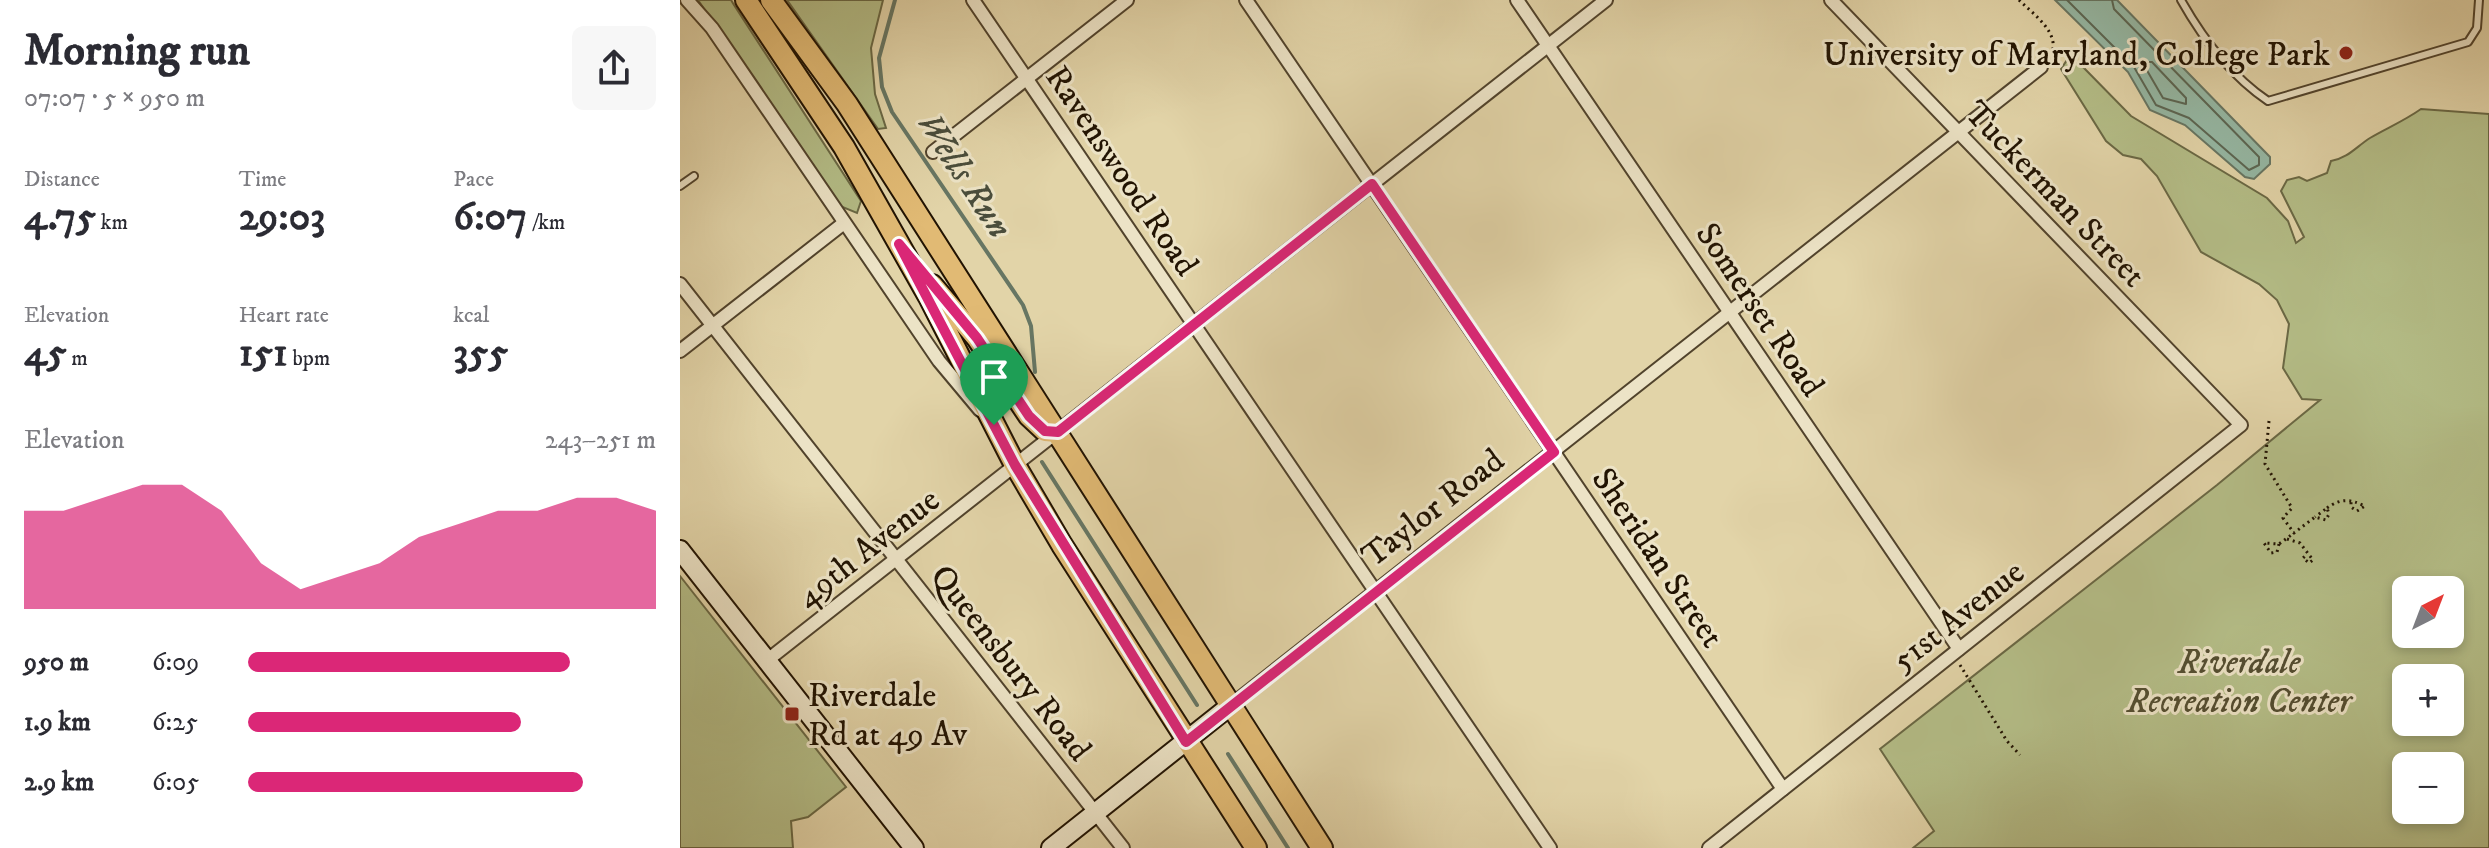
<!DOCTYPE html>
<html lang="en">
<head>
<meta charset="utf-8">
<style>
  :root { --surface:#fff; --page:#f7f7f7; --text:#2b2b33; --muted:#7c7c81; --accent:#db2777 }
  body { margin:0; font-family:"IM FELL DW Pica",serif; background:var(--page); color:var(--text); height:100vh; display:flex; flex-direction:column; font-size:30px; white-space:nowrap }
  * { box-sizing:border-box; margin:0 }
  p { font-size:26px; color:var(--muted) }
  .icon { flex:none; width:44px; height:44px; fill:none; stroke:currentColor; stroke-width:2; stroke-linecap:round; stroke-linejoin:round }
  .map { position:relative; flex:1; overflow:hidden }
  .details { display:flex; flex-direction:column; background:var(--surface); width:680px }
  .details>* { flex:none }
  .needle { width:52px; rotate:42deg }
  .tools { position:absolute; left:1712px; top:576px; display:grid; gap:16px }
  .tools a { display:grid; place-items:center; width:72px; height:72px; border-radius:12px; background:var(--surface); box-shadow:0 4px 12px #0003; font-size:40px }
  .pin { position:absolute; display:grid; place-items:center; width:68px; height:68px; color:#fff; margin:-82px -34px; border-radius:50% 50% 50% 0; rotate:-45deg; box-shadow:0 0 8px #0007 }
  .pin .icon { rotate:45deg }
  .round { display:grid; place-items:center; flex:none; width:84px; height:84px; border-radius:12px; background:var(--page) }
  .head { display:flex; align-items:center; justify-content:space-between; height:136px; padding:0 24px }
  h1 { font-size:44px; font-weight:700; line-height:60px }
  .figures { display:grid; grid-template-columns:repeat(3,1fr); gap:12px; height:136px; padding:8px 24px }
  .figures div { display:grid; align-content:center }
  .figures b { font-size:40px; font-weight:700 }
  .figures small { font-size:22px; font-weight:400 }
  .figures p { font-size:22px }
  .chart { height:224px; padding:16px 24px }
  .chart p { display:flex; justify-content:space-between }
  .chart svg { width:100%; height:144px; margin-top:8px; fill:var(--accent); opacity:.7 }
  ul { padding:0 24px; list-style:none; font-size:26px }
  li { display:grid; grid-template-columns:128px 96px 1fr; align-items:center; height:60px }
  li i { height:20px; border-radius:10px; background:var(--accent) }
  main { display:flex; flex:1; min-height:0 }
  .map>svg:first-child { display:block }
  .green { fill:#b4bd87; stroke:#6a6844; stroke-width:2; fill-rule:evenodd }
  .water { fill:#95b8a4; stroke:#677663; stroke-width:2 }
  .lines { fill:none; stroke-linecap:round; stroke-linejoin:round }
  .shore { stroke:#5b6653; stroke-width:2 }
  .stream { stroke:#677663; stroke-width:4 }
  .lane-casing { stroke:#51432c; stroke-width:10 }
  .street-casing { stroke:#51432c; stroke-width:16 }
  .secondary-casing { stroke:#211302; stroke-width:22 }
  .primary-casing { stroke:#211302; stroke-width:24 }
  .path { stroke:#211302; stroke-width:3; stroke-dasharray:2 4; stroke-linecap:butt }
  .lane { stroke:#ece3c6; stroke-width:6 }
  .street { stroke:#ece3c6; stroke-width:12 }
  .secondary { stroke:#ece3c6; stroke-width:18 }
  .primary { stroke:#e1ba74; stroke-width:20 }
  .route-casing { stroke:#fff; stroke-width:16 }
  .route { stroke:#db2777; stroke-width:10 }
  .poi-dot { fill:#8f2418; stroke:#ece3c6; stroke-width:3 }
  .labels { text-anchor:middle; stroke-width:6; stroke-linejoin:round; paint-order:stroke }
  .poi-label { font-size:34px; fill:#211302; stroke:#ece3c6; text-anchor:end }
  .street-label { font-size:34px; fill:#211302; stroke:#ece3c6 }
  .park-label { font-size:34px; font-style:italic; fill:#544e31; stroke:#ece3c6 }
  .water-label { font-size:36px; font-style:italic; fill:#4a4d3b; stroke:#ece3c6 }
</style>
</head>
<body>
<main>
<section class="details">
<div class="head"><div><h1>Morning run</h1><p>07:07 · 5 × 950 m</p></div><a class="round"><svg class="icon" aria-label="share" viewBox="0 0 24 24"><path d="M12 15V3M7 8l5-5 5 5M5 13v7h14v-7"/></svg></a></div>
<div class="figures">
<div><p>Distance</p><b>4.75<small> km</small></b></div>
<div><p>Time</p><b>29:03</b></div>
<div><p>Pace</p><b>6:07<small> /km</small></b></div>
</div>
<div class="figures">
<div><p>Elevation</p><b>45<small> m</small></b></div>
<div><p>Heart rate</p><b>151<small> bpm</small></b></div>
<div><p>kcal</p><b>355</b></div>
</div>
<div class="chart"><p><span>Elevation</span>243–251 m</p>
<svg viewBox="0 0 160 44" preserveAspectRatio="none"><path d="M0 44V14L10 14L20 10L30 6L40 6L50 14L60 30L70 38L80 34L90 30L100 22L110 18L120 14L130 14L140 10L150 10L160 14V44z"/></svg>
</div>
<ul>
<li><b>950 m</b>6:09<i style="width:79%"></i></li>
<li><b>1.9 km</b>6:25<i style="width:67%"></i></li>
<li><b>2.9 km</b>6:05<i style="width:82%"></i></li>
</ul>
</section>
<div class="map">
<svg width="1809" height="848" viewBox="0 0 1809 848">
  <rect width="100%" height="100%" fill="#e2d4a8"/>
  <filter id="stains"><feTurbulence type="fractalNoise" baseFrequency=".0025" numOctaves="4"/><feColorMatrix values="0 0 0 0 .2 0 0 0 0 .09 0 0 0 0 .02 0 0 0 .5 -.17"/></filter>
  <radialGradient id="worn" r=".72"><stop offset=".6" stop-color="#630" stop-opacity="0"/><stop offset="1" stop-color="#630" stop-opacity=".3"/></radialGradient>
  <!-- green -->
  <g class="green">
    <path d="M18,0H51L54,5L181,201L177,213L160,206Z"/>
    <path d="M107,0H203L191,48L195,94L206,128L198,129Z"/>
    <path d="M1387,60L1400,64L1451,116L1587,198L1608,221L1616,243L1624,237L1601,191L1607,180L1619,177L1627,181L1647,173L1651,161C1668,158 1676,147 1690,138C1707,128 1724,121 1741,109L1809,114V848H1233L1254,831L1200,749L1537,485L1640,400L1622,399L1603,368L1609,324L1597,300L1579,284L1521,252L1477,176L1461,159L1443,155L1426,141L1381,69ZM1726,590H1770V634H1726ZM1726,678H1770V722H1726ZM1726,766H1770V810H1726Z"/>
    <path d="M0,576L166,787L128,817L111,821L113,848H0Z"/>
  </g>
  <!-- water -->
  <path class="water" d="M1375,0H1437L1590,157V164L1574,179L1565,177L1505,125L1470,110L1448,72Z"/>
  <g class="lines">
    <!-- shore -->
    <g class="shore">
      <path d="M1387,0L1454,67L1476,105L1509,118L1569,170L1579,165V157L1434,9L1432,0"/>
      <path d="M1467,62H1472L1506,98V104L1483,98L1465,67Z"/>
    </g>
    <!-- stream -->
    <g class="stream">
      <path d="M215,0L199,58L202,87L212,112L343,305L351,326L355,372"/>
      <path d="M362,462L517,705"/>
      <path d="M548,754L608,848"/>
    </g>
    <defs>
      <g id="lane">
        <path d="M1501,0C1523,39 1551,76 1588,101L1788,42L1797,28L1799,0"/>
        <path d="M0,186L14,176"/>
      </g>
      <g id="street">
        <path d="M7,0L32,28L259,361L300,410"/>
        <path d="M293,0L870,848"/>
        <path d="M566,0L1103,789"/>
        <path d="M837,0L1279,649"/>
        <path d="M253,152L447,0"/>
        <path d="M0,284L443,848"/>
        <path d="M0,351L164,223"/>
        <path d="M85,662L926,0"/>
        <path d="M550,706L1361,67"/>
        <path d="M1029,848L1561,425L1151,0"/>
      </g>
      <g id="secondary">
        <path d="M0,550L234,848"/>
        <path d="M371,848L550,706"/>
      </g>
      <g id="primary">
        <path d="M66,0L164,147L249,297L335,465L382,545L576,848"/>
        <path d="M91,0L167,104L642,848"/>
        <path d="M252,285L297,338L349,416L365,431L378,432"/>
      </g>
    </defs>
    <!-- lane casing -->
    <use href="#lane" class="lane-casing"/>
    <!-- street casing -->
    <use href="#street" class="street-casing"/>
    <!-- secondary casing -->
    <use href="#secondary" class="secondary-casing"/>
    <!-- primary casing -->
    <use href="#primary" class="primary-casing"/>
    <!-- path -->
    <g class="path">
      <path d="M1339,0C1354,15 1383,34 1370,58"/>
      <path d="M1589,421L1585,464L1612,508L1603,518L1614,533L1635,517L1646,520L1649,514L1647,508L1635,517"/>
      <path d="M1647,508C1661,498 1670,499 1685,506L1677,511L1671,507V500"/>
      <path d="M1607,539L1620,543L1633,560L1629,563L1623,558L1627,554"/>
      <path d="M1599,544L1597,552L1591,553L1584,543L1599,544L1614,533"/>
      <path d="M1280,665L1327,741L1340,755"/>
    </g>
    <!-- lane -->
    <use href="#lane" class="lane"/>
    <!-- street -->
    <use href="#street" class="street"/>
    <!-- secondary -->
    <use href="#secondary" class="secondary"/>
    <!-- primary -->
    <use href="#primary" class="primary"/>
  </g>
  <g class="lines">
    <defs>
      <path id="route" d="M692,184L874,452L506,742L335,465L219,244L297,338L349,416L365,431L378,432Z"/>
    </defs>
    <!-- route casing -->
    <use href="#route" class="route-casing"/>
    <!-- route -->
    <use href="#route" class="route"/>
  </g>
  <!-- markers -->
  <g class="poi-dot">
    <circle cx="1666" cy="53" r="8"/>
    <rect x="104" y="706" width="16" height="16" rx="4"/>
  </g>
  <g class="labels">
    <!-- poi labels -->
    <g class="poi-label">
      <text x="1650" y="65">University of Maryland, College Park</text>
      <text x="128" y="706" text-anchor="start">Riverdale<tspan x="128" dy="39">Rd at 49 Av</tspan></text>
    </g>
    <!-- street labels -->
    <g class="street-label">
      <text transform="translate(443 170) rotate(56)" y="12">Ravenswood Road</text>
      <text transform="translate(1376 193) rotate(46)" y="12">Tuckerman Street</text>
      <text transform="translate(1081 309) rotate(56)" y="12">Somerset Road</text>
      <text transform="translate(752 507) rotate(-38)" y="12">Taylor Road</text>
      <text transform="translate(187 547) rotate(-38)" y="12">49th Avenue</text>
      <text transform="translate(979 557) rotate(56)" y="12">Sheridan Street</text>
      <text transform="translate(1277 615) rotate(-38)" y="12">51st Avenue</text>
      <text transform="translate(332 662) rotate(52)" y="12">Queensbury Road</text>
    </g>
    <!-- park labels -->
    <g class="park-label">
      <text x="1559" y="673">Riverdale<tspan x="1559" dy="39">Recreation Center</tspan></text>
    </g>
    <!-- water labels -->
    <g class="water-label">
      <text transform="translate(286 174) rotate(57)" y="13">Wells Run</text>
    </g>
  </g>
  <rect width="100%" height="100%" filter="url(#stains)"/>
  <rect width="100%" height="100%" fill="url(#worn)"/>
</svg>
<div class="tools">
<a><svg class="needle" viewBox="-14 -14 28 28"><path d="M0-13l5 13h-10z" fill="#e53935"/><path d="M0 13l5-13h-10z" fill="#7c7c81"/></svg></a>
<a>+</a>
<a>−</a>
</div>
<div class="pin" style="left:314px;top:425px;background:#1e9e55"><svg class="icon" aria-label="arrive" viewBox="0 0 24 24"><path d="M6 21V4h12l-3 4 3 4H6"/></svg></div>
</div>
</main>
</body>
</html>
